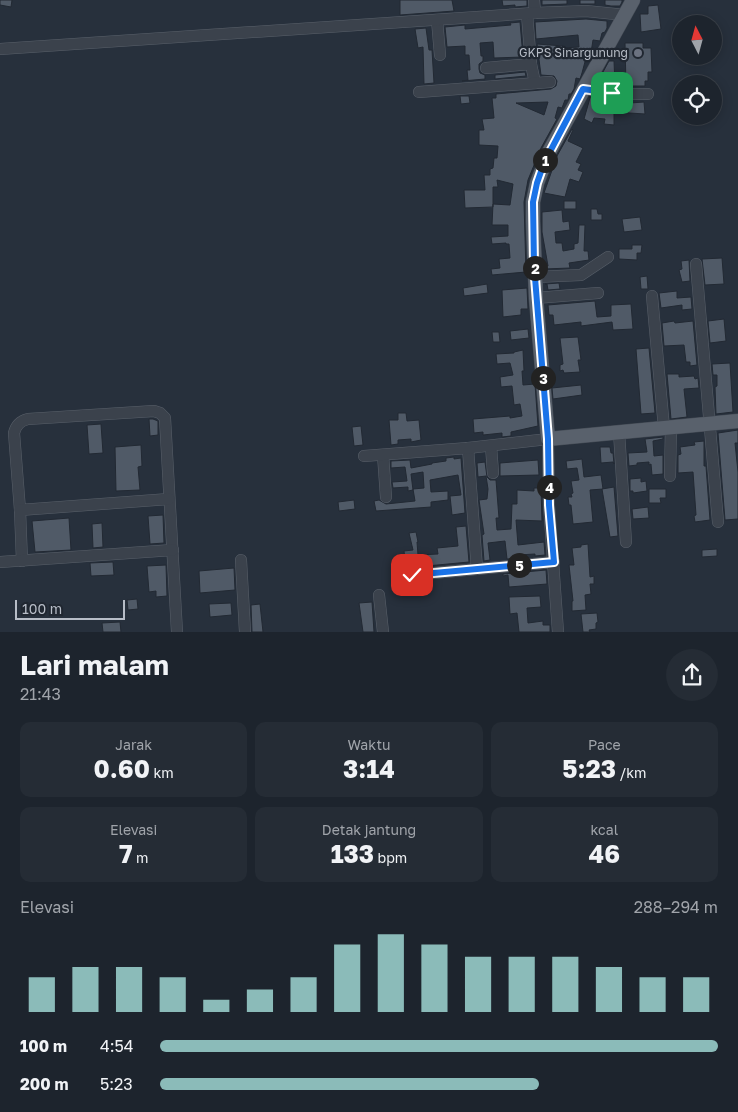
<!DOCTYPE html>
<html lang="id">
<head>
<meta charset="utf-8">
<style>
  :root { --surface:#1d242d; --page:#252c35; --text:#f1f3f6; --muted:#a0a4aa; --line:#3b4149; --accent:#8bbbb9 }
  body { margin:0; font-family:"Golos Text",sans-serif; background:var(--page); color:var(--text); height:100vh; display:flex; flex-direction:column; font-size:19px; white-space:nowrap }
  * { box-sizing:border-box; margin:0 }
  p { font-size:16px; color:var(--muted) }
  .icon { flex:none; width:28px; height:28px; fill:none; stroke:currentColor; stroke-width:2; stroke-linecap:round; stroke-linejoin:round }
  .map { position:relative; height:632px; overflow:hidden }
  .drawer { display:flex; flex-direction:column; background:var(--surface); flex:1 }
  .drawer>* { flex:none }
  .needle { width:32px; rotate:354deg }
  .controls { position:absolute; left:672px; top:15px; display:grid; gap:10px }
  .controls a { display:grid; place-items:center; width:50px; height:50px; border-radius:50%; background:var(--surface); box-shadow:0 2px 12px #0003,0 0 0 1px var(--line); font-size:25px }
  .scale { position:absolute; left:15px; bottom:12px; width:110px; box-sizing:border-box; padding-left:5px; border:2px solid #b7bdc7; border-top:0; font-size:14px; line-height:18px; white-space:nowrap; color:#b7bdc7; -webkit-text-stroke:4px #202731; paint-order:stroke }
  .pin { position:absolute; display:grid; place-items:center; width:42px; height:42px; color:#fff; margin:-21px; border-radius:10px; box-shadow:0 2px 8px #0006 }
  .km { position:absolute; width:25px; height:25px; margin:-12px; border-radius:50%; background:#222; color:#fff; font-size:14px; line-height:25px; text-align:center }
  .round { display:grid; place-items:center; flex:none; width:52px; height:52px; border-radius:26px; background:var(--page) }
  .head { display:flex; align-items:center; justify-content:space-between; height:85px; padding:0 20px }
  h1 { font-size:28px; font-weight:700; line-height:38px }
  .figures { display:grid; grid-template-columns:repeat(3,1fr); gap:8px; height:85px; padding:5px 20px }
  .figures div { display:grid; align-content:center; border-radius:10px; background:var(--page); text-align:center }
  .figures b { font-size:25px; font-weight:700 }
  .figures small { font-size:14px; font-weight:400 }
  .figures p { font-size:14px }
  .chart { height:140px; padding:10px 20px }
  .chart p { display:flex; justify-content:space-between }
  .chart svg { width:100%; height:90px; margin-top:5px; stroke:var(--accent); stroke-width:6 }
  ul { padding:0 20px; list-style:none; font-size:16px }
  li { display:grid; grid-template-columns:80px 60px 1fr; align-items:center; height:38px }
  li i { height:12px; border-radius:6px; background:var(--accent) }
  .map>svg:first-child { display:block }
  .building { fill:#505a67; stroke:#222933; fill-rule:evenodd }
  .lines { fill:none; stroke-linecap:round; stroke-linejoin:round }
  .minor-casing { stroke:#59606a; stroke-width:12 }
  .major-casing { stroke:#444b55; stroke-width:15 }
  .minor { stroke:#3b424c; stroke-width:11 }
  .major { stroke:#59616c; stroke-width:14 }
  .route-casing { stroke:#fff; stroke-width:10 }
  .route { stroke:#1a73e8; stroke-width:6 }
  .worship-dot { fill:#6b7280; stroke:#202731; stroke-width:2 }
  .labels { text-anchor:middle; stroke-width:4.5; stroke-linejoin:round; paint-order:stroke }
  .poi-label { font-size:12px; fill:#b7bdc7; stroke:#202731; text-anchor:end }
</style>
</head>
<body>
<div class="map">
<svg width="738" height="632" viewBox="0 0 738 632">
  <rect width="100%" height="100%" fill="#27303c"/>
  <!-- building -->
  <g class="building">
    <path d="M0,0H12L11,7L0,5Z"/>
    <path d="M400,0H452L454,11L400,15Z"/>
    <path d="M502,0H527V6L515,7V5L503,6Z"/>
    <path d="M542,0H567V4L542,5Z"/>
    <rect x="580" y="0" width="15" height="4"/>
    <path d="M605,0H622V2L620,6H611L605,5Z"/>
    <path d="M658,5L661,29L641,32L640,14H648V6Z"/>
    <path d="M586,19L607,21V28L605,32L602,33L600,41L593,40L590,59L586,58L582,73L580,79L576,78L574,89L571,94H569L568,100H565L562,108L558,107L555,118L557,119L541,148L528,180L524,202L526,272L492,275L491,269L500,268L499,259L510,258L509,244H506V243L492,244L491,237L508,236V225H492L493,204L510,205L513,184L497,180L498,187H493V207L465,208L464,190H485L484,175H490V169L493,168L494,158H497L498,146L479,145V130H484L482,119L494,118L492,98H496V94L551,89L556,86L557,81L554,76L541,75L537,44L563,46V48L579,47L578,35L536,39L535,22ZM548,102L544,115L516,103Z"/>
    <path d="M520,22L523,57L494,58L493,42L480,43L481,56H483V61L479,64V69L480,73L485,75V79L462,81L468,80L467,70H470L469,55H465V46L447,47L445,27L465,25V29L511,25L510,23Z"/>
    <path d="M426,28L429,50H432L434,83L424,84L423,47L418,48L415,29Z"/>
    <path d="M625,43H643V48H651L652,72H648V81H645V86H626Z"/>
    <path d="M609,61H614L615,85L597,83Z"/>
    <path d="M525,72L526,76L495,79V75Z"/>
    <path d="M460,96H469L470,103L461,104Z"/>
    <path d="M589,97L630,103L644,102L645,114L614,112V125L604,124L605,119L594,118L592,123L584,119L590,98Z"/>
    <path d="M572,129L573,130L568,141L583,148L576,162L581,164L578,170L583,172L579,182L570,179L565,197L544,193L557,156Z"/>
    <rect x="564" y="201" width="12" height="8"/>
    <path d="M591,209H597L598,214H602V220H591Z"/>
    <path d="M562,210L563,222L569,221L570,230L555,232L556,243H562L563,251L574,249V244L578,243L579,225H585L584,251H588L589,260L569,263L570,268L544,269V266H548L542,232V212Z"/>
    <path d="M640,217L642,230L624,232L622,219Z"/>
    <path d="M632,245H642L641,253H637V260L619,259V249H632Z"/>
    <path d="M722,258L724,284L705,285L702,259Z"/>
    <path d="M689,260L690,281L682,282L679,270L682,269L681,261Z"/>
    <path d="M647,276L648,289H641L640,277Z"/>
    <path d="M559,283L560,289L548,290L547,284H545Z"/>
    <path d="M487,284L488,293L464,296L463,288Z"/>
    <path d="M527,288L528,309H521V315L503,317L502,290Z"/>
    <path d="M677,291V298L691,297L692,309L682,310V305L661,308L659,293Z"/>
    <path d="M595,301L597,317L611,316V305L631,304L633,329L613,330L612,322L581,326V322L554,325L553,315H549L548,305Z"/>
    <path d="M724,319L726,341L710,343L708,321Z"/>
    <path d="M674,321L675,323L693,321L697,365L690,366V362H686L684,345L664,346L662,323Z"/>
    <path d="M528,329L529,338L511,340L510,331Z"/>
    <path d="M492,332H499L500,342H493Z"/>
    <path d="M578,337L581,360H578L580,372L564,373L563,370L560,371V365L563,364L560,338Z"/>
    <path d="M649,348L655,413L641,414L636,349Z"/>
    <path d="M523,350L524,371H522L523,385L535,384L538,426L511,432V436L502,437V433L483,435V432L474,433L473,419L510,416V418L522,416L520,404L514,405L512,386L501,387L500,377L513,375L510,363L497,364L496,354L514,353V352Z"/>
    <path d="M730,363L733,412L716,414L715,387L717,386V375H713L712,364Z"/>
    <path d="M667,374H679V377L694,376L695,379L698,378L699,388L684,389L687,417L671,419Z"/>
    <path d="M581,385L582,395L553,399L552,388Z"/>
    <path d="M398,413H406L407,421L419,420L421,440L411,442V439L398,440V444L391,445L389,420H398Z"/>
    <path d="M149,419H153L158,421V435L150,436Z"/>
    <path d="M101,424L103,453L89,454L87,425Z"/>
    <path d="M361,426L363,445L354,446L352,427Z"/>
    <path d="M738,430V443H735L738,472V519L725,520L718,433Z"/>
    <path d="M663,437V439L653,441L654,456L663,455V474L652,475L651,464L649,465V462L637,463V465L629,466L628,453L647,452L645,439Z"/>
    <path d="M704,441V466H706L710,520L695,522L694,516L696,515L693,472L678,473V455L681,454L680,447L695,445L694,442Z"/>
    <path d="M141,445L142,466L138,467L140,490L116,491L115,447Z"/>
    <path d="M600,447H610L611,453H613L614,464L613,462L601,463Z"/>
    <path d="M454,457V459L461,458L465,513L452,515L450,496L461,495L458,475L430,480L431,492L448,491V500L431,502V507L376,511L374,501L379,500L386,504L415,501L413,489L424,488L423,472L411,474L413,490L408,491V487L393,488L392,482L407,481L405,467L391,468V461L410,460L411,468L432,464V463L446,461V458Z"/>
    <path d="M582,459L584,477L601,475L603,489L590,490L593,522L573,524L571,505H569L568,497H572L571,494L573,493L571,481L579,480L577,468L567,469L566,461Z"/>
    <path d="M538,460L539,475L500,476V463Z"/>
    <path d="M485,462L487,477L490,480H496L499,518H496L497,530L511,529L512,504H517V490L534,491V488H541L542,521L516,520L518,545L544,542L545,555L535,556V554L518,555L519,558L507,559L505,541L488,543L490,560L484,561L482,535L484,534L479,500L487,499L488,489L486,476L478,477L477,463Z"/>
    <path d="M641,478V482L646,481L647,491L633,493V491H630V479Z"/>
    <path d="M614,487L618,536L610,537L602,489Z"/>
    <path d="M649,489H666V498H660L661,503H649Z"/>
    <path d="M354,500L355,509L339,511L338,502Z"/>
    <path d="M648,507L649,518L633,519L632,509Z"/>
    <path d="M163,515L164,543L150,544L148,516Z"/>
    <path d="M69,518L71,550L35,552L32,521Z"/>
    <path d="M102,523L103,547L93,548L92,524Z"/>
    <path d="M466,526L469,562L406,568L404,551L413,550L409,533L416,532L418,542H417L418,555L438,554L437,548L458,546L456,527Z"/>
    <path d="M588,544L590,577L594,576V584H590L591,594L585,595L586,610L572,611V601H573L569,565H574L572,548L581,547V545Z"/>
    <path d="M717,549V556L702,557V550Z"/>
    <path d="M113,562L114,575L91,576L90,563Z"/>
    <path d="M166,565L167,596L156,597V591L149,592L147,566Z"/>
    <path d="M234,568L235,590L200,593L199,571Z"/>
    <path d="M546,570L547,584L509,587L508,575L503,576V574Z"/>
    <path d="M540,596L541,607L527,608L528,623L543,621V625H550V632H519L517,613L510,614L509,597Z"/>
    <path d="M137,599L138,609L128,610L127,600Z"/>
    <path d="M372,602L374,632H363L359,603Z"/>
    <path d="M231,603L232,615L210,617L209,604Z"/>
    <path d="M260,604L263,632H252L251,605Z"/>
    <path d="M597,613L598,622L596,623V629L589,630L590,632H583L581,614Z"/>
    <path d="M120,622L121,632H103L102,623Z"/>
  </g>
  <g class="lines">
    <defs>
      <g id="minor">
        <path d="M534,0L535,13"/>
        <path d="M527,14L531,64"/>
        <path d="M437,20L440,55"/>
        <path d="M0,49L535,13L586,11L625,15"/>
        <path d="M486,68L531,64L535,83"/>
        <path d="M583,89L623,94H648"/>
        <path d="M419,92L550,82"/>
        <path d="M696,264L718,522"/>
        <path d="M535,277L581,275L608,257"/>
        <path d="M652,296L664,428"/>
        <path d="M536,298L598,293"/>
        <path d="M619,432L626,542"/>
        <path d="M491,446L493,473"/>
        <path d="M468,448L477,569"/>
        <path d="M383,455L386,497"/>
        <path d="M364,456L468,448L548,439L549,505L558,632"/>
        <path d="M670,476L671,427"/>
        <path d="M20,510L14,433C16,425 20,421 28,419L154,411L160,413L165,418L177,632"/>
        <path d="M241,560L245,632"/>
        <path d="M22,561L20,510L169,499"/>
        <path d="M0,562L173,550"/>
        <path d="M412,575L554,562"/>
        <path d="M379,595L383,632"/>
      </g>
      <path id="major" d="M633,0L549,152L537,183L533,202V221L536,298L548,439L738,421"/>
    </defs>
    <!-- minor casing -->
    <use href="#minor" class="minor-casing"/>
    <!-- major casing -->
    <use href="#major" class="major-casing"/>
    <!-- minor -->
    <use href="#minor" class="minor"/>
    <!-- major -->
    <use href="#major" class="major"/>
  </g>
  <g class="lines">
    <defs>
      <path id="route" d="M412,575L554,562L549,505L548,439L534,265L533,202L537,183L544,163L583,89L612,93"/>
    </defs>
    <!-- route casing -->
    <use href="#route" class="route-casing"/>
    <!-- route -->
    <use href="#route" class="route"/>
  </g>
  <!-- markers -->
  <circle class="worship-dot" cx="638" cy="53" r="5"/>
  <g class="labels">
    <!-- poi labels -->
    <g class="poi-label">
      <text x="628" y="57">GKPS Sinargunung</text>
    </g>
  </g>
</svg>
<div class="controls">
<a><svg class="needle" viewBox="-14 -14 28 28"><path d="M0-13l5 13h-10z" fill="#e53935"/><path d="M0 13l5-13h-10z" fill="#a0a4aa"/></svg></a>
<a><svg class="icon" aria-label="locate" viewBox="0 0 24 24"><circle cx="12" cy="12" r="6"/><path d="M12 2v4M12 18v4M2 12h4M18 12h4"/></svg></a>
</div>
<div class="scale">100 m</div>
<div class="pin" style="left:612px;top:93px;background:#1e9e55"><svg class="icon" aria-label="arrive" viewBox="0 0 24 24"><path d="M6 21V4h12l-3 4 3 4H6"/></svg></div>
<div class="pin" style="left:412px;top:575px;background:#d93025"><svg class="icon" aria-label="check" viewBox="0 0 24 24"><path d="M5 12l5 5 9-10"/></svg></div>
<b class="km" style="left:545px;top:160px">1</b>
<b class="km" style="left:535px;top:268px">2</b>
<b class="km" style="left:543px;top:378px">3</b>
<b class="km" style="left:549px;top:487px">4</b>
<b class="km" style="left:519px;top:565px">5</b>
</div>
<section class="drawer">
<div class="head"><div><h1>Lari malam</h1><p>21:43</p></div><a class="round"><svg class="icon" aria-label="share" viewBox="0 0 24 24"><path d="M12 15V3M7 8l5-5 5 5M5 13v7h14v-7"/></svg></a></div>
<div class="figures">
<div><p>Jarak</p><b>0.60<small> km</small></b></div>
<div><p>Waktu</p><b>3:14</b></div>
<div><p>Pace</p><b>5:23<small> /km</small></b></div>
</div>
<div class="figures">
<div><p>Elevasi</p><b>7<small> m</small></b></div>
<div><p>Detak jantung</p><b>133<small> bpm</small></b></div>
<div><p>kcal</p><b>46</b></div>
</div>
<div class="chart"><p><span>Elevasi</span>288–294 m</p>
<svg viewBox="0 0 160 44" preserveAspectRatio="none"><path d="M5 44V27M15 44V22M25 44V22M35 44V27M45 44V38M55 44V33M65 44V27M75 44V11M85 44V6M95 44V11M105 44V17M115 44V17M125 44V17M135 44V22M145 44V27M155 44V27"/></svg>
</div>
<ul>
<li><b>100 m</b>4:54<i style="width:100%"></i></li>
<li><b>200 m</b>5:23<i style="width:68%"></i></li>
</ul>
</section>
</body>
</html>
